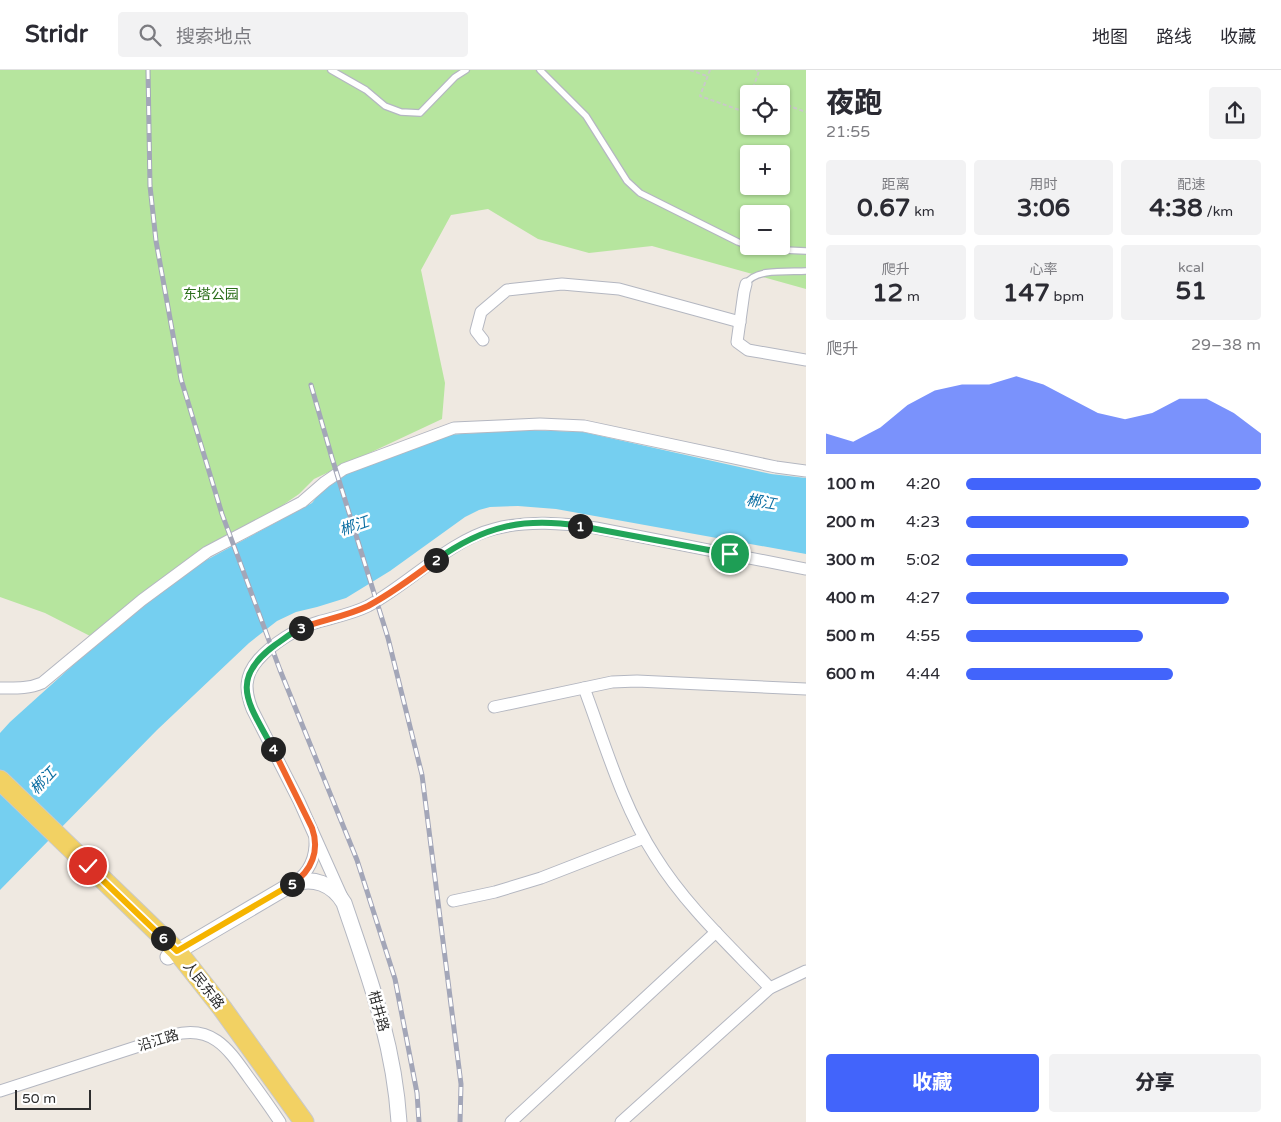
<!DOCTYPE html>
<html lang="zh">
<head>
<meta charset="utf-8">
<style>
  :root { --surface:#fff; --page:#f2f2f3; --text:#2b2b33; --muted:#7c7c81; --line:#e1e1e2; --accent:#4264fb }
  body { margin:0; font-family:"Varela Round","Noto Sans SC",sans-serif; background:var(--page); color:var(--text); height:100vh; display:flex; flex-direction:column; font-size:19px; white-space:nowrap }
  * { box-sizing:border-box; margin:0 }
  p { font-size:16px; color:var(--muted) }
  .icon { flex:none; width:28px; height:28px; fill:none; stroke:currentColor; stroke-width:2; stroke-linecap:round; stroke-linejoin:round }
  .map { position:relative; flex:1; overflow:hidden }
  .drawer { display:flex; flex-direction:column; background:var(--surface); width:475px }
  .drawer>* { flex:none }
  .fabs { position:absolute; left:740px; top:15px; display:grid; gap:10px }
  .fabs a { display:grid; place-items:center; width:50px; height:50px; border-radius:5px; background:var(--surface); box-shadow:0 1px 4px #0004; font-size:25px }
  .scale { position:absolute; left:15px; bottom:12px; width:76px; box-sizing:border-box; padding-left:5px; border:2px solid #2e2e2e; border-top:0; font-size:14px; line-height:18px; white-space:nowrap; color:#2e2e2e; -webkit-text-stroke:4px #fff; paint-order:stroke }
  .pin { position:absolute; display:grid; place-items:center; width:42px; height:42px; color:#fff; margin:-21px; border:2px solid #fff; border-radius:50%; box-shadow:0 1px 5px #0007 }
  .km { position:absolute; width:25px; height:25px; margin:-12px; border-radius:50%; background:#222; color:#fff; font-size:14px; line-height:25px; text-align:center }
  .round { display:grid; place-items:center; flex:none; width:52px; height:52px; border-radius:5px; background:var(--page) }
  .headline { display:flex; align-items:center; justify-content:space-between; height:85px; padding:0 20px }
  h1 { font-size:28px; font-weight:800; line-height:38px }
  .stats { display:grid; grid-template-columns:repeat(3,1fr); gap:8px; height:85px; padding:5px 20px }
  .stats div { display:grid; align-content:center; border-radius:5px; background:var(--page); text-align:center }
  .stats b { font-size:25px; font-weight:800 }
  .stats small { font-size:14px; font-weight:400 }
  .stats p { font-size:14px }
  .chart { height:140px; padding:10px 20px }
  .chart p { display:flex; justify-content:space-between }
  .chart svg { width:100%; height:90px; margin-top:5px; fill:var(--accent); opacity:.7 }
  .button { display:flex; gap:10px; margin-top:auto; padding:10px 20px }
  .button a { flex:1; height:58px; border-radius:5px; background:var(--accent); color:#fff; font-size:20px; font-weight:800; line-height:58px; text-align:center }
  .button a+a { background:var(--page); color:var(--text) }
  ul { padding:0 20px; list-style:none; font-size:16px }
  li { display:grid; grid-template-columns:80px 60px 1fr; align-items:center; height:38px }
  li i { height:12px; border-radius:6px; background:var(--accent) }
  header { display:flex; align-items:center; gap:30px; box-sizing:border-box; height:70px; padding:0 25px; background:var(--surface); border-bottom:1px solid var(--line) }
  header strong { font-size:24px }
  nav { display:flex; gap:28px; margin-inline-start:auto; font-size:18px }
  .search { width:350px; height:45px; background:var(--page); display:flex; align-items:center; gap:12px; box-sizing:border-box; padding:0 18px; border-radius:5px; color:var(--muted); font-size:19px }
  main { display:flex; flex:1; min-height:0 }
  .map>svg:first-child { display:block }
  .green { fill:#b6e59e; fill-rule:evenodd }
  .water { fill:#75cff0 }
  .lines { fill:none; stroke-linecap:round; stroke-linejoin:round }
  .service-casing { stroke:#b4b7c1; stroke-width:8 }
  .minor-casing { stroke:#b4b7c1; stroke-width:13 }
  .tertiary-casing { stroke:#b4b7c1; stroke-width:17 }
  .primary-casing { stroke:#c9c9c9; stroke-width:21 }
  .path { stroke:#c9c9c9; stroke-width:2; stroke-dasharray:4 2.5; stroke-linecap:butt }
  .service { stroke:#fff; stroke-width:5.5 }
  .minor { stroke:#fff; stroke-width:11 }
  .tertiary { stroke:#fff; stroke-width:15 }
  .primary { stroke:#f2d163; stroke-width:19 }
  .rail-casing { stroke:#a3a6b8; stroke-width:5 }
  .rail { stroke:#fff; stroke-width:3; stroke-dasharray:9; stroke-linecap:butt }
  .split-1-casing { stroke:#fff; stroke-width:10 }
  .split-2-casing { stroke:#fff; stroke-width:10 }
  .split-3-casing { stroke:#fff; stroke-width:10 }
  .split-4-casing { stroke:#fff; stroke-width:10 }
  .split-5-casing { stroke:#fff; stroke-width:10 }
  .split-6-casing { stroke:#fff; stroke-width:10 }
  .split-7-casing { stroke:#fff; stroke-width:10 }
  .split-1 { stroke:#22a559; stroke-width:6 }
  .split-2 { stroke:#22a559; stroke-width:6 }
  .split-3 { stroke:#f0652b; stroke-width:6 }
  .split-4 { stroke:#22a559; stroke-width:6 }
  .split-5 { stroke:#f0652b; stroke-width:6 }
  .split-6 { stroke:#f5b400; stroke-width:6 }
  .split-7 { stroke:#f5b400; stroke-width:6 }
  .labels { text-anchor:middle; stroke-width:5; stroke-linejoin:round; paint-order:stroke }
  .park-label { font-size:14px; fill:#2c6e1b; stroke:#fff }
  .street-label { font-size:14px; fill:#2e2e2e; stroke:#fff }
  .water-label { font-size:15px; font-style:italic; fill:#0d6fa3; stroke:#fff }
</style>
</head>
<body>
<header>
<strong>Stridr</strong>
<div class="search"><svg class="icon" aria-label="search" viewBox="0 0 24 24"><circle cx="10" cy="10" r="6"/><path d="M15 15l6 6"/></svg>搜索地点</div>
<nav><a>地图</a><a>路线</a><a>收藏</a></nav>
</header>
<main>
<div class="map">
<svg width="806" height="1052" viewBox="0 0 806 1052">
  <rect width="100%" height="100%" fill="#efe9e1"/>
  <!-- green -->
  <path class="green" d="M0,0H806V219L652,176L589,183L538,169L488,139L451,145L421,200L445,313L442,349L314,409L299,424L92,567L45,543L0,527ZM749,24H781V56H749ZM749,84H781V116H749ZM749,144H781V176H749Z"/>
  <!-- water -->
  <path class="water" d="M528,360L583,362L771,404L806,408V484L556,439L518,436L490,437L479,440L465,447L390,501L346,528L317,537L296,542L277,551L249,573L157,660L0,820V663L10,652L112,560L177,506L312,433L324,418L352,399L445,365Z"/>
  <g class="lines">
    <defs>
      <g id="service">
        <path d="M331,0L366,20L385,36L401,42L420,43L455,7L466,0"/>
        <path d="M540,0L586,46L627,111L640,123L738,172L749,176"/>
        <path d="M751,176L760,179L806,181"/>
        <path d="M746,214C755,198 789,202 806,201"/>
      </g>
      <g id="minor">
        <path d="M746,214L744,222L737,272L748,280L806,290"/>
        <path d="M483,270L476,261L481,242L507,220L562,214L619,219L740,252"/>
        <path d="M0,618C14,618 28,619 42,613L142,530L207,482L302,432L325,412L344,399L454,358L540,354L584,356L776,397L806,401"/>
        <path d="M584,618C605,674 622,735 655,786C686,836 730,876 770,918"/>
        <path d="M494,637L612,612L637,611L806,619"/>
        <path d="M294,813C309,803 316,787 315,769"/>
        <path d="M342,827L299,731L252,639C245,621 244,606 258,590C273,573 297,558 318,552C335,547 352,544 368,536C409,514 450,470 494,459C528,450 562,453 596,458L806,499"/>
        <path d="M453,831L495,822L541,808L644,768"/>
        <path d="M0,1021L173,965C213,954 229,980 249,1008C260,1023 270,1037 280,1052"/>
        <path d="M511,1052L716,862"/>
        <path d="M621,1052L770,918L806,901"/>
      </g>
      <path id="tertiary" d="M168,887L292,814C313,806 333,814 344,833C369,907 394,973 399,1052"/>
      <path id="primary" d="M0,710L177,881L222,938L304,1052"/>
    </defs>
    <!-- service casing -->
    <use href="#service" class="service-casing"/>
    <!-- minor casing -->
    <use href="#minor" class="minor-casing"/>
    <!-- tertiary casing -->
    <use href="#tertiary" class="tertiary-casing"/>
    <!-- primary casing -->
    <use href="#primary" class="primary-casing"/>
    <!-- path -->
    <g class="path">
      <path d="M690,0L707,6"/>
      <path d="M710,0L700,26L745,42L749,31"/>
      <path d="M751,24L759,1L756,0"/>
      <path d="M781,33L806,42"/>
    </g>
    <!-- service -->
    <use href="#service" class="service"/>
    <!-- minor -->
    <use href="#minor" class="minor"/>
    <!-- tertiary -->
    <use href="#tertiary" class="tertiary"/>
    <!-- primary -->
    <use href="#primary" class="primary"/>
    <defs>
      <g id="rail">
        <path d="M148,0L150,116L156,171L181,309L222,444L280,600L357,790L395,909L417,1023L419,1052"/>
        <path d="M311,315L332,388L388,568L422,705L461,1014L460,1052"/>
      </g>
    </defs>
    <!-- rail casing -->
    <use href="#rail" class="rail-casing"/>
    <!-- rail -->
    <use href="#rail" class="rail"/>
  </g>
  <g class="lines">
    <defs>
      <path id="split-1" d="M580,456L730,484"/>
      <path id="split-2" d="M436,490C484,456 523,447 580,456"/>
      <path id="split-3" d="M301,558C323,550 347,546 368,536C392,523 415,506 436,490"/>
      <path id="split-4" d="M273,679C251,636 226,611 275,575C284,569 292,562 301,558"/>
      <path id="split-5" d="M273,679L312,758C320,780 312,801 292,814"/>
      <path id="split-6" d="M163,868L177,881L292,814"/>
      <path id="split-7" d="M88,796L163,868"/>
    </defs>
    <!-- split-1 casing -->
    <use href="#split-1" class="split-1-casing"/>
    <!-- split-2 casing -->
    <use href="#split-2" class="split-2-casing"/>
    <!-- split-3 casing -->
    <use href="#split-3" class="split-3-casing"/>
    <!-- split-4 casing -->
    <use href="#split-4" class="split-4-casing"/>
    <!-- split-5 casing -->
    <use href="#split-5" class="split-5-casing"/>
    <!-- split-6 casing -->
    <use href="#split-6" class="split-6-casing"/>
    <!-- split-7 casing -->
    <use href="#split-7" class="split-7-casing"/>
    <!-- split-1 -->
    <use href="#split-1" class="split-1"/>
    <!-- split-2 -->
    <use href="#split-2" class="split-2"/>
    <!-- split-3 -->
    <use href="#split-3" class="split-3"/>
    <!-- split-4 -->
    <use href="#split-4" class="split-4"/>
    <!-- split-5 -->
    <use href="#split-5" class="split-5"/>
    <!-- split-6 -->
    <use href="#split-6" class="split-6"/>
    <!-- split-7 -->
    <use href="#split-7" class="split-7"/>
  </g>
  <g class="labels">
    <!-- park labels -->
    <g class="park-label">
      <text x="211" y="229">东塔公园</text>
    </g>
    <!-- street labels -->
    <g class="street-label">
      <text transform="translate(204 915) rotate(52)" y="5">人民东路</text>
      <text transform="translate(379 941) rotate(74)" y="5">柑井路</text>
      <text transform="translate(158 970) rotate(-17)" y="5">沿江路</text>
    </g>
    <!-- water labels -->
    <g class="water-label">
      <text transform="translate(761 432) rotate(9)" y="5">郴江</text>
      <text transform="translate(354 456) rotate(-19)" y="5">郴江</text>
      <text transform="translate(43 711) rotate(-46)" y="5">郴江</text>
    </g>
  </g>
</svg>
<div class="fabs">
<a><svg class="icon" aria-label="locate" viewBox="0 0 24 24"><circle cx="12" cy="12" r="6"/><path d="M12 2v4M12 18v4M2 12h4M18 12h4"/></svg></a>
<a>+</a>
<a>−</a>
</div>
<div class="scale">50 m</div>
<div class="pin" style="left:730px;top:484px;background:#1e9e55"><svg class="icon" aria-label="arrive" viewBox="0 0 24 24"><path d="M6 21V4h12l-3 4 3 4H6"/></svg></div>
<div class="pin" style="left:88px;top:796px;background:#d93025"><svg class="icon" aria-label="check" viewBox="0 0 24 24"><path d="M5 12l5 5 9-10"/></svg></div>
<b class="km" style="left:580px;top:456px">1</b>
<b class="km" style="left:436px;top:490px">2</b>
<b class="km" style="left:301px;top:558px">3</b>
<b class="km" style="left:273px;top:679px">4</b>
<b class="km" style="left:292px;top:814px">5</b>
<b class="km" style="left:163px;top:868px">6</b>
</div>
<section class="drawer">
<div class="headline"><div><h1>夜跑</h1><p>21:55</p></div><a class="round"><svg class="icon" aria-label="share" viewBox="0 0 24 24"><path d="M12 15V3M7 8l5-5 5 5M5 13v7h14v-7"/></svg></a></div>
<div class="stats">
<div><p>距离</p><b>0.67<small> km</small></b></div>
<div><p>用时</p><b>3:06</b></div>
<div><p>配速</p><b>4:38<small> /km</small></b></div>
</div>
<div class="stats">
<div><p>爬升</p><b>12<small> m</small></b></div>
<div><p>心率</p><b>147<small> bpm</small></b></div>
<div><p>kcal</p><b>51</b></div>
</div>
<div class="chart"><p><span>爬升</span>29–38 m</p>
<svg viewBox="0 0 160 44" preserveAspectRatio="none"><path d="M0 44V34L10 38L20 31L30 20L40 13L50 10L60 10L70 6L80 10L90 17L100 24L110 27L120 24L130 17L140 17L150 24L160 34V44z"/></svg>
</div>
<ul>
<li><b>100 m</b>4:20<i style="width:100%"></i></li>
<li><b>200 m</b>4:23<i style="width:96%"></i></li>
<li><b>300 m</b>5:02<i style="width:55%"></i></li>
<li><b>400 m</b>4:27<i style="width:89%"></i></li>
<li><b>500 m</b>4:55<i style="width:60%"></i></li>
<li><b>600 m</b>4:44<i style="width:70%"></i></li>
</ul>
<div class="button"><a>收藏</a><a>分享</a></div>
</section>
</main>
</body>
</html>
